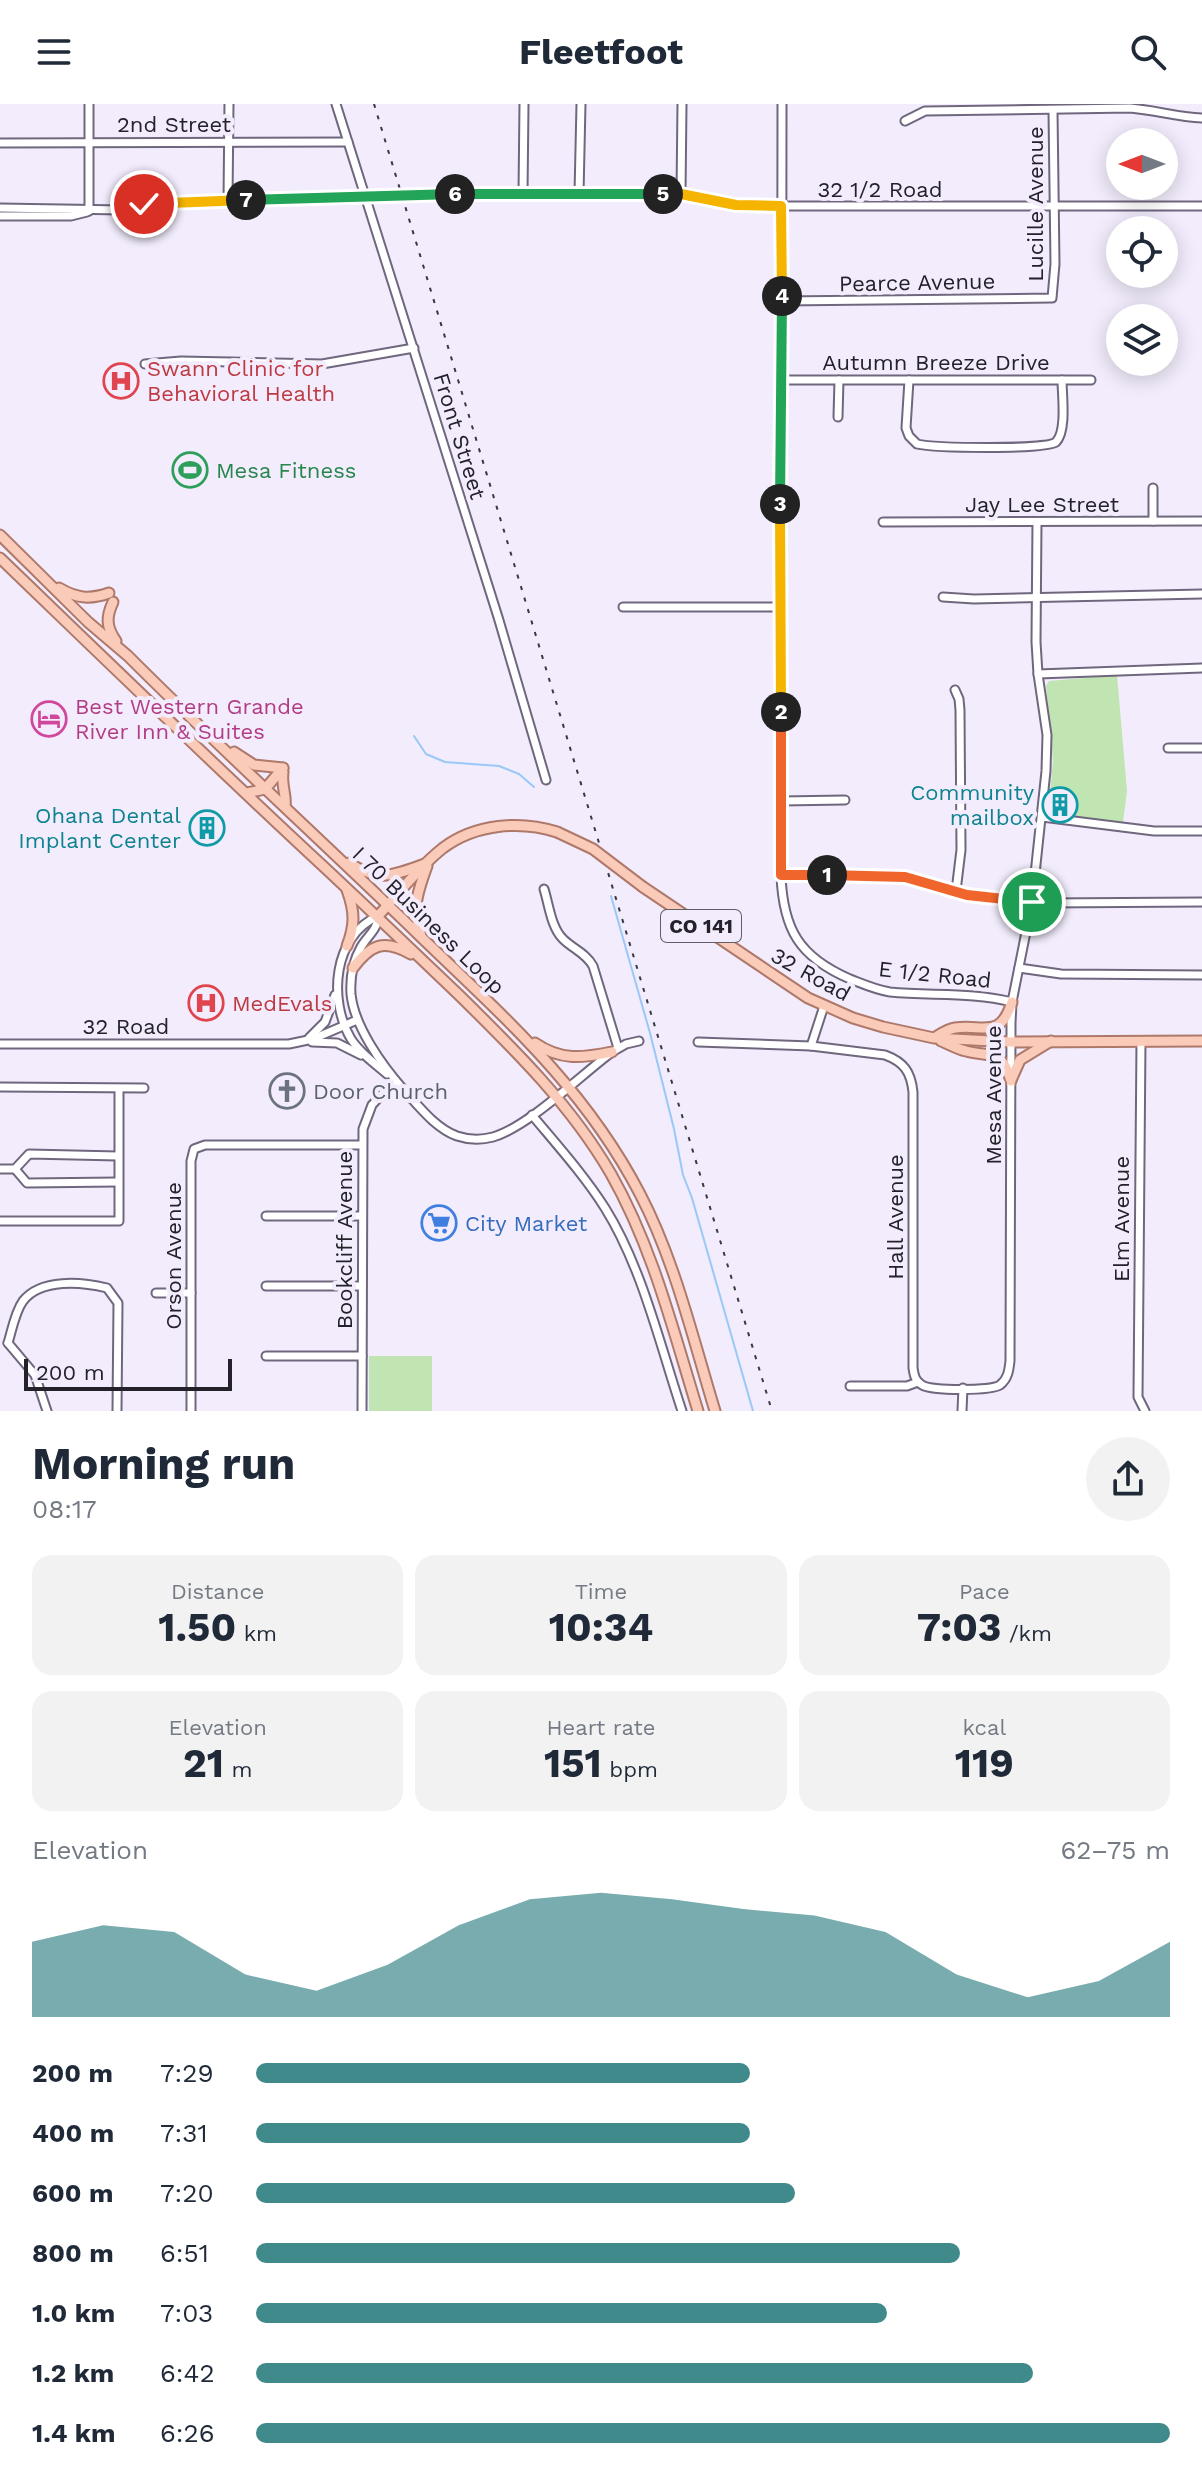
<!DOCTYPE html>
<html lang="en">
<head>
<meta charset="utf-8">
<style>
  :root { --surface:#fff; --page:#f2f2f3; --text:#1f2937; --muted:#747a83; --accent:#418a8c }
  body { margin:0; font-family:"Work Sans",sans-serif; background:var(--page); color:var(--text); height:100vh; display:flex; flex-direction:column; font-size:30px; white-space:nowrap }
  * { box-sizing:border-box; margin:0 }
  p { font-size:26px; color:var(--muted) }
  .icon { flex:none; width:44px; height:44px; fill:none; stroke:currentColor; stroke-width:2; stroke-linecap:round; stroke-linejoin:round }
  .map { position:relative; height:1307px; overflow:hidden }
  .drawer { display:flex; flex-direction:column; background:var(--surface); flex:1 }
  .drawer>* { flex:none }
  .needle { width:52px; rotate:270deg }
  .buttons { position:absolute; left:1106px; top:24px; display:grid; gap:16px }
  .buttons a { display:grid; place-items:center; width:72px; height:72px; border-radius:50%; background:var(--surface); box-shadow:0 4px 20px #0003; font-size:40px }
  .scale { position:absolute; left:24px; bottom:20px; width:208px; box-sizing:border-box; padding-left:8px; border:4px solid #24212a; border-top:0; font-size:22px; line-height:28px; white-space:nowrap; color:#24212a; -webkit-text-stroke:6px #f2ecfc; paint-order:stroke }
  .pin { position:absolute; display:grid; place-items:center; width:68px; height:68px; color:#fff; margin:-34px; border:4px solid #fff; border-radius:50%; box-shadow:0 2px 8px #0007 }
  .km { position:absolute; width:40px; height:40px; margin:-20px; border-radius:50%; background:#222; color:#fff; font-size:22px; line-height:40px; text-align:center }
  .round { display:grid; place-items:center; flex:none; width:84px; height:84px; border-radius:42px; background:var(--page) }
  .head { display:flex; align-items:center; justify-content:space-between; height:136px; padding:0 32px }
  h1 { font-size:44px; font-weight:700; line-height:60px }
  .metrics { display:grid; grid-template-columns:repeat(3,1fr); gap:12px; height:136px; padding:8px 32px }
  .metrics div { display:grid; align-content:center; border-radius:20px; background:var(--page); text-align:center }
  .metrics b { font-size:40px; font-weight:700 }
  .metrics small { font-size:22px; font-weight:400 }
  .metrics p { font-size:22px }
  .chart { height:224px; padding:16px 32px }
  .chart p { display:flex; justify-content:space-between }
  .chart svg { width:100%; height:144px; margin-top:8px; fill:var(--accent); opacity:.7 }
  ul { padding:0 32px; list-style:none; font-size:26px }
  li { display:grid; grid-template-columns:128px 96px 1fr; align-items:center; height:60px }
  li i { height:20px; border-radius:10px; background:var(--accent) }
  header { display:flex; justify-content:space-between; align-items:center; height:104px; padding:0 32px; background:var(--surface); font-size:36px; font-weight:700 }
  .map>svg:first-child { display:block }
  .green { fill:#c0e5b2 }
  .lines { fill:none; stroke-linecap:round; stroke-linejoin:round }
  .stream { stroke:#9ac8f8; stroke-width:2 }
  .minor-casing { stroke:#70677e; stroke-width:11 }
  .major-casing { stroke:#ae796a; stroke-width:13 }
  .minor { stroke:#fff; stroke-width:7 }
  .major { stroke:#fbcbba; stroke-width:9 }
  .rail { stroke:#3a3741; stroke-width:2; stroke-dasharray:4 8; stroke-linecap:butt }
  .major-bridge-casing { stroke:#ae796a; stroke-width:13; stroke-linecap:butt }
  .major-bridge { stroke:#fbcbba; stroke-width:9 }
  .split-1-casing { stroke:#fff; stroke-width:16 }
  .split-2-casing { stroke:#fff; stroke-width:16 }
  .split-3-casing { stroke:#fff; stroke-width:16 }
  .split-4-casing { stroke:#fff; stroke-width:16 }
  .split-5-casing { stroke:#fff; stroke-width:16 }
  .split-6-casing { stroke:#fff; stroke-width:16 }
  .split-7-casing { stroke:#fff; stroke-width:16 }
  .split-8-casing { stroke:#fff; stroke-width:16 }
  .split-1 { stroke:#f0652b; stroke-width:10 }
  .split-2 { stroke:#f0652b; stroke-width:10 }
  .split-3 { stroke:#f5b400; stroke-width:10 }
  .split-4 { stroke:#22a559; stroke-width:10 }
  .split-5 { stroke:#f5b400; stroke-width:10 }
  .split-6 { stroke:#22a559; stroke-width:10 }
  .split-7 { stroke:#22a559; stroke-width:10 }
  .split-8 { stroke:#f5b400; stroke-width:10 }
  .labels { text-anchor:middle; stroke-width:8; stroke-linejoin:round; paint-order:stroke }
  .shield { fill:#f2ecfc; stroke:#625e69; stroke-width:2 }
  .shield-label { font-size:20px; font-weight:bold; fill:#24212a }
  .street-label { font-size:22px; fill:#24212a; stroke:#f2ecfc }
  .health-label { font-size:22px; fill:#be3a42; stroke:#f2ecfc; text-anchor:start }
  .leisure-label { font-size:22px; fill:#27864d; stroke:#f2ecfc; text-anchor:start }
  .hotel-label { font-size:22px; fill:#b23c85; stroke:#f2ecfc; text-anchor:start }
  .culture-label { font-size:22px; fill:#0d838f; stroke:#f2ecfc; text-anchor:end }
  .worship-label { font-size:22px; fill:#5b616d; stroke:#f2ecfc; text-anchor:start }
  .shop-label { font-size:22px; fill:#366cbe; stroke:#f2ecfc; text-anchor:start }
</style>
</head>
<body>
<header><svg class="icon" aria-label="menu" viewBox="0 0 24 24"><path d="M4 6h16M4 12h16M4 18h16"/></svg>Fleetfoot<svg class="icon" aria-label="search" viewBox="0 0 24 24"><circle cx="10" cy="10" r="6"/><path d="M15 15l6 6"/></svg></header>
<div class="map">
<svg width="1202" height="1307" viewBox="0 0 1202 1307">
  <rect width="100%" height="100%" fill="#f2ecfc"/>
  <!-- green -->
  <g class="green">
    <path d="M1117,571L1127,687L1123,718L1048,711L1053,657L1046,582L1049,577Z"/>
    <rect x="369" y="1252" width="63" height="55"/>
  </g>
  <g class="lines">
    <!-- stream -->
    <g class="stream">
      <path d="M414,632L426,650L445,658L499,662L519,670L534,683"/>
      <path d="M611,792L650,929L674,1025L683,1071L692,1094L753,1307"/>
    </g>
    <defs>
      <g id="minor">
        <path d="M336,0L498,513L546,676"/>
        <path d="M782,0L781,771C783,825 799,853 850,875C863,880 876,886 890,888C931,892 972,888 1012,898"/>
        <path d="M905,17L925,7L1130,4C1155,6 1177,13 1202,14"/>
        <path d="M0,39L348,38"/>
        <path d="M523,90L524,0"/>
        <path d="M579,90L581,0"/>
        <path d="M681,90L682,0"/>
        <path d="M228,97L229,0"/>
        <path d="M0,104L124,106L149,99L172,98L300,96L447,90H681L736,101L781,102H1202"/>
        <path d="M89,107V0"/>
        <path d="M0,112H71L87,108"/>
        <path d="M782,197L1052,194L1055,160L1053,7"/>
        <path d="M145,260L181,257L322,260L414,244"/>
        <path d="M782,276H1091"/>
        <path d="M909,276L906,324L909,332L917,340C934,344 1046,346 1056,338C1067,327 1062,291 1062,276"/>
        <path d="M838,313L839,276"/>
        <path d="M1153,384V417"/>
        <path d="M883,418L1202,417"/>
        <path d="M943,493L974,495L1202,490"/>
        <path d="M623,503H781"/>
        <path d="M1038,570L1202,564"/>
        <path d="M955,586L959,595L960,606L961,746L956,787"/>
        <path d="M1168,644H1202"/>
        <path d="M781,697L845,696"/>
        <path d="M1042,713L1154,727H1202"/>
        <path d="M781,771L905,773L967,791L1044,799L1202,798"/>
        <path d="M544,785C549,801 551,823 563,835C573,845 586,849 593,862L618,944"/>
        <path d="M378,812C378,826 367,832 361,843C353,857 350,874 351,890C354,922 382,961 403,985C418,1001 435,1024 457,1032C469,1036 482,1036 493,1033C528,1023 581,971 612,948L626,940L639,937"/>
        <path d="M378,812C333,832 328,896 351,935C360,949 374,959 387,970"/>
        <path d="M1019,864L1061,870L1202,871"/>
        <path d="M309,934L325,918L335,891"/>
        <path d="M1141,937L1138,1293L1145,1307"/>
        <path d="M312,938L337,939L361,951"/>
        <path d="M698,938L811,942L885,951C904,958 911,968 913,988V1264C914,1271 915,1277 922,1281C932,1287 991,1287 1000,1281C1008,1275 1009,1266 1010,1257L1011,919L1012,898L1032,798L1046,667L1047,631L1038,570L1036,538L1037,418"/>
        <path d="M0,940H289L313,935L357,916"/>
        <path d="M811,942L824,902"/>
        <path d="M0,983L144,984"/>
        <path d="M532,1011C557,1041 584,1071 605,1104C642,1163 660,1241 682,1307"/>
        <path d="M0,1065H15L29,1050L118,1052"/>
        <path d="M15,1065L27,1079L118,1078"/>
        <path d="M266,1112H362"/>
        <path d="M0,1117H119V985"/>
        <path d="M266,1182H362"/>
        <path d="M156,1189H191"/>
        <path d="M8,1239C12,1226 15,1208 23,1197C41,1174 82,1178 107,1184L118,1199L117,1307"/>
        <path d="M8,1239L35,1271L47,1307"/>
        <path d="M266,1252H362"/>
        <path d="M850,1282H907L918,1278"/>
        <path d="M191,1307V1057L194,1045L205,1041H362"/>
        <path d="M362,1307L363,1025L372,1001L395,976"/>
        <path d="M962,1307L963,1284"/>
      </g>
      <g id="major">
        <path d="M0,431L88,518L128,552C224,648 324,739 421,833C505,914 585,984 640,1090C675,1157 693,1235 715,1307"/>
        <path d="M0,454C107,557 214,661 323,762C369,805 414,848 459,891C515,946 571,1001 611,1070C653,1144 673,1226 698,1307"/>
        <path d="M59,484C76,494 89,496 109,489"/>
        <path d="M113,498C106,513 106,523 116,537"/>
        <path d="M234,648L254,661L283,664"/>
        <path d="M283,668C281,681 287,693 285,702"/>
        <path d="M247,689L265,685L283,664"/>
        <path d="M349,759C380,779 393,771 425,760"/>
        <path d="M643,783L808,894L853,914L883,923L934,934L1011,938L1202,937"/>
        <path d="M347,786C355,808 355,821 347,842"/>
        <path d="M378,812C399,789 419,763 443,744C475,720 520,716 557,728"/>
        <path d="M421,832C412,802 417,790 427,762"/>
        <path d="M353,864C371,840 384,835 411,850"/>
        <path d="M937,932C942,929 949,925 955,924C984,920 1000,936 1012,898"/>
        <path d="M941,937C949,940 957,945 966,947C993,954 1001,944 1011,977"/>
        <path d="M535,939C561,957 582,954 612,948"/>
        <path d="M1012,974L1020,956L1051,937"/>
      </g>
    </defs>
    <!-- minor casing -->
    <use href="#minor" class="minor-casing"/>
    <!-- major casing -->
    <use href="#major" class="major-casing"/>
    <!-- minor -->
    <use href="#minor" class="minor"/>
    <!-- major -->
    <use href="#major" class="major"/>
    <!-- rail -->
    <path class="rail" d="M374,0L772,1307"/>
    <defs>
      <path id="major-bridge" d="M557,728L593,745L643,783"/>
    </defs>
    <!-- major-bridge casing -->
    <use href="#major-bridge" class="major-bridge-casing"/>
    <!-- major-bridge -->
    <use href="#major-bridge" class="major-bridge"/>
  </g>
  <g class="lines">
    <defs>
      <path id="split-1" d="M827,771L905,773L967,791L1032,798"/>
      <path id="split-2" d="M781,608V771H827"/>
      <path id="split-3" d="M780,400L781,608"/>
      <path id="split-4" d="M780,400L782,192"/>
      <path id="split-5" d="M663,90H681L736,101L781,102L782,192"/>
      <path id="split-6" d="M455,90H663"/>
      <path id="split-7" d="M246,96L455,90"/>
      <path id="split-8" d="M144,100L246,96"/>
    </defs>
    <!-- split-1 casing -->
    <use href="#split-1" class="split-1-casing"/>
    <!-- split-2 casing -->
    <use href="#split-2" class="split-2-casing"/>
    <!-- split-3 casing -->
    <use href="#split-3" class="split-3-casing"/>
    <!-- split-4 casing -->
    <use href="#split-4" class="split-4-casing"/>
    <!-- split-5 casing -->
    <use href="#split-5" class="split-5-casing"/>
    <!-- split-6 casing -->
    <use href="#split-6" class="split-6-casing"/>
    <!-- split-7 casing -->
    <use href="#split-7" class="split-7-casing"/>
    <!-- split-8 casing -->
    <use href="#split-8" class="split-8-casing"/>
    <!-- split-1 -->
    <use href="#split-1" class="split-1"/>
    <!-- split-2 -->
    <use href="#split-2" class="split-2"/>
    <!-- split-3 -->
    <use href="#split-3" class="split-3"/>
    <!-- split-4 -->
    <use href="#split-4" class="split-4"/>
    <!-- split-5 -->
    <use href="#split-5" class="split-5"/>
    <!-- split-6 -->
    <use href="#split-6" class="split-6"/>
    <!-- split-7 -->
    <use href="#split-7" class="split-7"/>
    <!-- split-8 -->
    <use href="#split-8" class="split-8"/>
  </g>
  <!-- icons -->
  <defs>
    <symbol id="hospital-ring" viewBox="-11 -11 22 22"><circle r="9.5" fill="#f2ecfc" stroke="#e0444e" stroke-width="1.5"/><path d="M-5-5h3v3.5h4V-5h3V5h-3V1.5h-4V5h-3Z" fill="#e0444e"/></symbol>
    <symbol id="stadium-ring" viewBox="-11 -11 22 22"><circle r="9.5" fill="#f2ecfc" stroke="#2e9e5b" stroke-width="1.5"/><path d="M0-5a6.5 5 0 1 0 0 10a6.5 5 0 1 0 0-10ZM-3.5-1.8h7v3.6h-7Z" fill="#2e9e5b"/></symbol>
    <symbol id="hotel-ring" viewBox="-11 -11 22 22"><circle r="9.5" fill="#f2ecfc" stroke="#d1479c" stroke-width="1.5"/><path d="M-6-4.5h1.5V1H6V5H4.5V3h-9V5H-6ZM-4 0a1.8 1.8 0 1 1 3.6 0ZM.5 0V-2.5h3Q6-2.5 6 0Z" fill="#d1479c"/></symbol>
    <symbol id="building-ring" viewBox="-11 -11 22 22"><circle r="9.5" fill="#f2ecfc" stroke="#0f9aa8" stroke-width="1.5"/><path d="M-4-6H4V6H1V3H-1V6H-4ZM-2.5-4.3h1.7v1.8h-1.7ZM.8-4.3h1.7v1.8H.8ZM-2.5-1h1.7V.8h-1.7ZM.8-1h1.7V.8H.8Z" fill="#0f9aa8"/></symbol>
    <symbol id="church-ring" viewBox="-11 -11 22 22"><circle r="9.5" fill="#f2ecfc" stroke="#6b7280" stroke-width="1.5"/><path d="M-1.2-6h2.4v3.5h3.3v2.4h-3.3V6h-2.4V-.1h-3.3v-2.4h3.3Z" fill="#6b7280"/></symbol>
    <symbol id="supermarket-ring" viewBox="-11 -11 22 22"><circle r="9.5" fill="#f2ecfc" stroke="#3f7fe0" stroke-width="1.5"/><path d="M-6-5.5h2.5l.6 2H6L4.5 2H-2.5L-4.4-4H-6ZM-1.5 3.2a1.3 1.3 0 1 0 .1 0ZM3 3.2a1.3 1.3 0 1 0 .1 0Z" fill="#3f7fe0"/></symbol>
  </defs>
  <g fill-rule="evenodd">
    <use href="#hospital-ring" x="101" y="257" width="40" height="40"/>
    <use href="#stadium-ring" x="170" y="346" width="40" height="40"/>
    <use href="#hotel-ring" x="29" y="595" width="40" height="40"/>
    <use href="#building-ring" x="1040" y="681" width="40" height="40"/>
    <use href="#building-ring" x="187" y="704" width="40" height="40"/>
    <use href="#hospital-ring" x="186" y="879" width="40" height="40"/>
    <use href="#church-ring" x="267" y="967" width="40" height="40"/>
    <use href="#supermarket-ring" x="419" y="1099" width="40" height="40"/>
  </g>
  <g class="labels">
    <!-- shield labels -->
    <rect class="shield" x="661" y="806" width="80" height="32" rx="6"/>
    <g class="shield-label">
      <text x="701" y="829">CO 141</text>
    </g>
    <!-- street labels -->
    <g class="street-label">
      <text x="174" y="28">2nd Street</text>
      <text x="880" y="93">32 1/2 Road</text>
      <text transform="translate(1035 100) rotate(-90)" y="8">Lucille Avenue</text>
      <text transform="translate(917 178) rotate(-1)" y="8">Pearce Avenue</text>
      <text x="936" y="266">Autumn Breeze Drive</text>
      <text transform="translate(460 332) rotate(73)" y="8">Front Street</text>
      <text x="1042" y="408">Jay Lee Street</text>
      <text transform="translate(429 816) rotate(44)" y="8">I 70 Business Loop</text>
      <text transform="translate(811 870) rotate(29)" y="8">32 Road</text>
      <text transform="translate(935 870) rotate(6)" y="8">E 1/2 Road</text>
      <text x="126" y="930">32 Road</text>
      <text transform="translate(993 991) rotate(-90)" y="8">Mesa Avenue</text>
      <text transform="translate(895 1113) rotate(-90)" y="8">Hall Avenue</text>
      <text transform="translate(1121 1115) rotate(-90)" y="8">Elm Avenue</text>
      <text transform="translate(344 1136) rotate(-90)" y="8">Bookcliff Avenue</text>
      <text transform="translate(173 1152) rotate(-90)" y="8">Orson Avenue</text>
    </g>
    <!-- health labels -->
    <g class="health-label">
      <text x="147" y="272">Swann Clinic for<tspan x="147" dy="25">Behavioral Health</tspan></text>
      <text x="232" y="907">MedEvals</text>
    </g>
    <!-- leisure labels -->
    <g class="leisure-label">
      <text x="216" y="374">Mesa Fitness</text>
    </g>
    <!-- hotel labels -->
    <g class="hotel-label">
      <text x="75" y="610">Best Western Grande<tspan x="75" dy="25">River Inn &amp; Suites</tspan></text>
    </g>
    <!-- culture labels -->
    <g class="culture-label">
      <text x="1034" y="696">Community<tspan x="1034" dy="25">mailbox</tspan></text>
      <text x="181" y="719">Ohana Dental<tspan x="181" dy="25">Implant Center</tspan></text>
    </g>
    <!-- worship labels -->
    <g class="worship-label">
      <text x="313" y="995">Door Church</text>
    </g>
    <!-- shop labels -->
    <g class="shop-label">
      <text x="465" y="1127">City Market</text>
    </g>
  </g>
</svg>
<div class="buttons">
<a><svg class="needle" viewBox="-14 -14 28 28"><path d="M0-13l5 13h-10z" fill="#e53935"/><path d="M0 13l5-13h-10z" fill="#747a83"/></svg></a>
<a><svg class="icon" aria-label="locate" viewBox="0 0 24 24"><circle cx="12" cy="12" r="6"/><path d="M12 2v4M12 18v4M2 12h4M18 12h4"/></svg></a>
<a><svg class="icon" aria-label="layers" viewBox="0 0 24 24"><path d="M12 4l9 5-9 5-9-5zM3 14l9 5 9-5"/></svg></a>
</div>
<div class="scale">200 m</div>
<div class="pin" style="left:1032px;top:798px;background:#1e9e55"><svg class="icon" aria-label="arrive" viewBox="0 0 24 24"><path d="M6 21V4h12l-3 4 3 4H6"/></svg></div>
<div class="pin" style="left:144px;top:100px;background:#d93025"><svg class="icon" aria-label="check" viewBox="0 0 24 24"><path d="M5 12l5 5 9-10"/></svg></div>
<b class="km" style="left:827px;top:771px">1</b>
<b class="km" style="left:781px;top:608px">2</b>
<b class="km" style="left:780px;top:400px">3</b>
<b class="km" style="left:782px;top:192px">4</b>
<b class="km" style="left:663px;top:90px">5</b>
<b class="km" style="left:455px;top:90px">6</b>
<b class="km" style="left:246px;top:96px">7</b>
</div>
<section class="drawer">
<div class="head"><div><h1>Morning run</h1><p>08:17</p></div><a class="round"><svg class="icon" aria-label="share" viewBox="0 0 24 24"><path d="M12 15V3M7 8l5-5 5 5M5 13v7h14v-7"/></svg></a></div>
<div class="metrics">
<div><p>Distance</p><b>1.50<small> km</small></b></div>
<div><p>Time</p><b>10:34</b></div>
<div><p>Pace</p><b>7:03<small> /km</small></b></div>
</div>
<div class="metrics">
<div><p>Elevation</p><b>21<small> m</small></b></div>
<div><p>Heart rate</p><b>151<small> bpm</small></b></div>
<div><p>kcal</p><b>119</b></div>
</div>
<div class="chart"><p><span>Elevation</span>62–75 m</p>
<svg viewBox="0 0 160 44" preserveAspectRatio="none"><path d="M0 44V21L10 16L20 18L30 31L40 36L50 28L60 16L70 8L80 6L90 8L100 11L110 13L120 18L130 31L140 38L150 33L160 21V44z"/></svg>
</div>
<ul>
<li><b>200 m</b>7:29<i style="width:54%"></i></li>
<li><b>400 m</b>7:31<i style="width:54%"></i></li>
<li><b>600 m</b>7:20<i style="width:59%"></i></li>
<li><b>800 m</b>6:51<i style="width:77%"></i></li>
<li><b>1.0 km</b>7:03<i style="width:69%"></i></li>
<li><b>1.2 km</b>6:42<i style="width:85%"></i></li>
<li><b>1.4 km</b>6:26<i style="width:100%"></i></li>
</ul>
</section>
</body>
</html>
